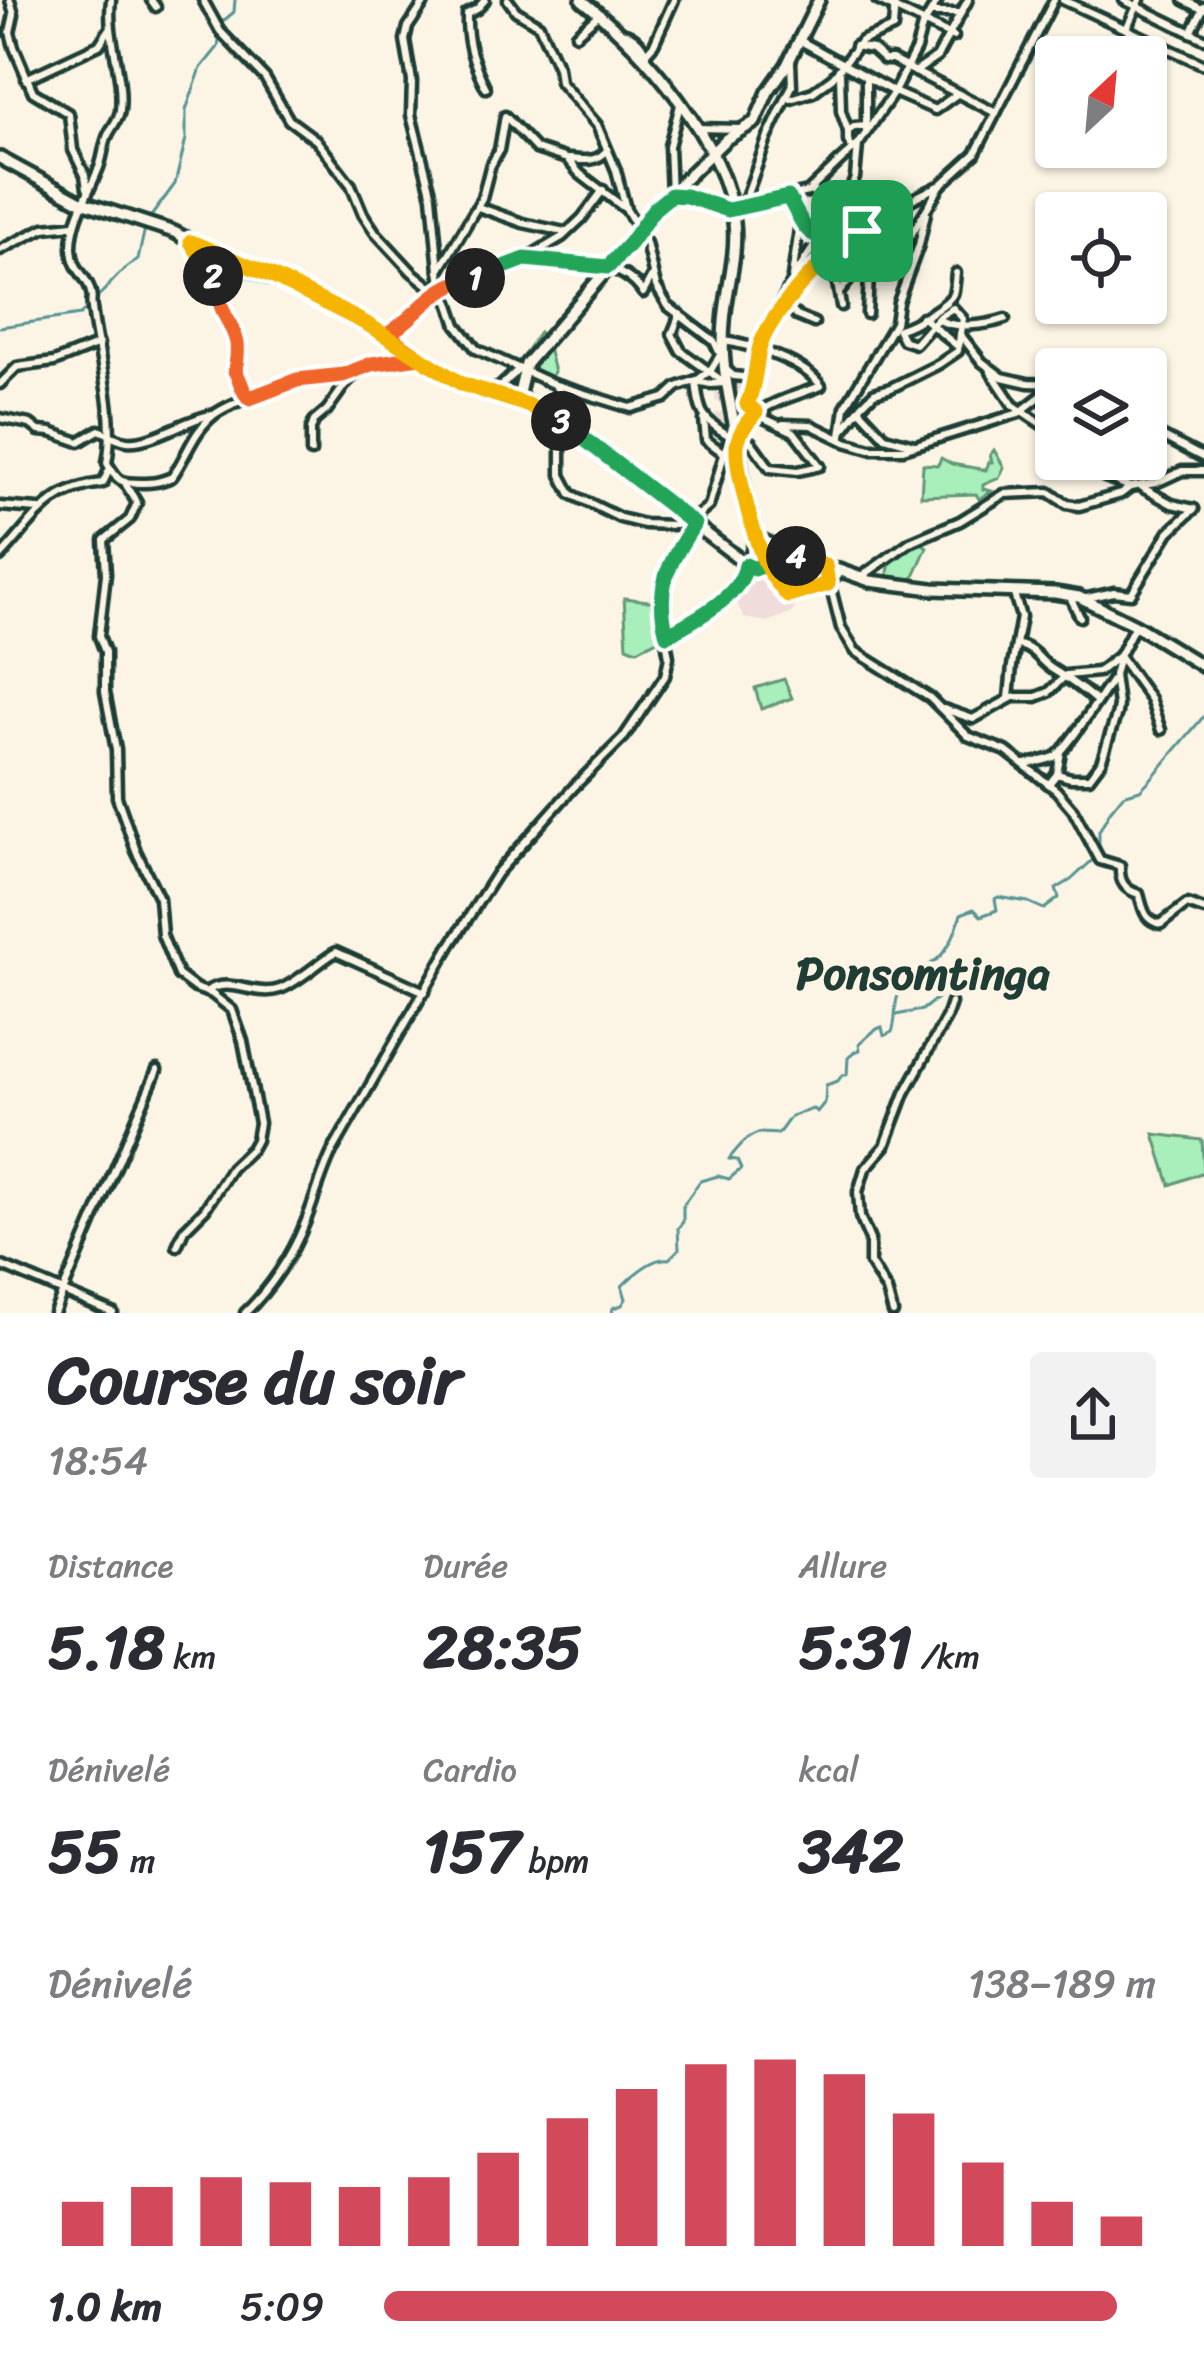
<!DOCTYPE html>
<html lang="fr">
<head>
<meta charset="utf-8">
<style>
  :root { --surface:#fff; --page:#f2f2f3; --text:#2b2b33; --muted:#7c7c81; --accent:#d1495b }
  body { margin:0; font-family:Sriracha,sans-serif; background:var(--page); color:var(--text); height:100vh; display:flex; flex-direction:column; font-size:45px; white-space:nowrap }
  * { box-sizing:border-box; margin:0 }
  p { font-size:39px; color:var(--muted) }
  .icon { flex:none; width:66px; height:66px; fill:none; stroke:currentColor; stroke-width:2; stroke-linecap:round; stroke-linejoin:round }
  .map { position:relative; height:1313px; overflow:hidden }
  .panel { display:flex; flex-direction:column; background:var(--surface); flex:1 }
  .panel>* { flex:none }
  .needle { width:78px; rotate:26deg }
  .fabs { position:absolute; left:1035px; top:36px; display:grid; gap:24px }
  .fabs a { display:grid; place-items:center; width:132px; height:132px; border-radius:12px; background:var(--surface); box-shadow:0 3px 9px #0004; font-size:60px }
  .pin { position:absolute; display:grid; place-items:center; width:102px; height:102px; color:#fff; margin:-51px; border-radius:24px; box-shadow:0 6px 18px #0006 }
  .km { position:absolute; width:60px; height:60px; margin:-30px; border-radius:50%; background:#222; color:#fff; font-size:33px; line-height:60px; text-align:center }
  .round { display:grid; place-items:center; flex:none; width:126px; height:126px; border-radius:12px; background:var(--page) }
  .overview { display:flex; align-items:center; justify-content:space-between; height:204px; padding:0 48px }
  h1 { font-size:66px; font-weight:700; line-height:90px }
  .metrics { display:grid; grid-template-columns:repeat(3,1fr); gap:18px; height:204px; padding:12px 48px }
  .metrics div { display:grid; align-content:center }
  .metrics b { font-size:60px; font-weight:700 }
  .metrics small { font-size:33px; font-weight:400 }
  .metrics p { font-size:33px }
  .chart { height:336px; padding:24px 48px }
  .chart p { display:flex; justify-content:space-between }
  .chart svg { width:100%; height:216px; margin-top:12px; stroke:var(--accent); stroke-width:6 }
  ul { padding:0 48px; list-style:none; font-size:39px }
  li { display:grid; grid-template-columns:192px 144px 1fr; align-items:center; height:90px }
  li i { height:30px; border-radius:15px; background:var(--accent) }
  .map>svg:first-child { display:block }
  .built { fill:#f0dcda }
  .green { fill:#a8efbb; stroke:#649678; stroke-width:3 }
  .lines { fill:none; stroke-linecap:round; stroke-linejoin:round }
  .stream { stroke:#579494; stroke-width:3 }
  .minor-casing { stroke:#1f3d34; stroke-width:15 }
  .tertiary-casing { stroke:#1f3d34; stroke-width:18 }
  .minor { stroke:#fcf5e5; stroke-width:6 }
  .tertiary { stroke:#fcf5e5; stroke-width:9 }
  .split-1-casing { stroke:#fff; stroke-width:24 }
  .split-2-casing { stroke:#fff; stroke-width:24 }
  .split-3-casing { stroke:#fff; stroke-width:24 }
  .split-4-casing { stroke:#fff; stroke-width:24 }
  .split-5-casing { stroke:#fff; stroke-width:24 }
  .split-1 { stroke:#22a559; stroke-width:15 }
  .split-2 { stroke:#f0652b; stroke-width:15 }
  .split-3 { stroke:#f5b400; stroke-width:15 }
  .split-4 { stroke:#22a559; stroke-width:15 }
  .split-5 { stroke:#f5b400; stroke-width:15 }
  .labels { text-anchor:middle; stroke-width:10; stroke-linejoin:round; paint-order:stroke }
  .quarter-label { font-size:45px; font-weight:bold; fill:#1f3d34; stroke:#fcf5e5 }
</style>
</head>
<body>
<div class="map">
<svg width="1204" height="1313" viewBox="0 0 1204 1313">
  <rect width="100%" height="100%" fill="#fcf5e5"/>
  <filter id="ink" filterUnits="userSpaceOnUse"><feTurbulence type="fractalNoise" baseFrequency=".00833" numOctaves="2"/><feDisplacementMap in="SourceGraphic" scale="24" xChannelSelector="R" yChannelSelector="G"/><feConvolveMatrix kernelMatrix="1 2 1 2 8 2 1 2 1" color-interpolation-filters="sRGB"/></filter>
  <g filter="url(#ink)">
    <!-- built -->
    <g class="built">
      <path d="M715,372L745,379V384L758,390L761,410L744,430H723L722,427H716L715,413L722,412L721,401H715Z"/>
      <path d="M752,545L758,547L762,565L783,555L813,576L791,614L766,622L744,618L733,595L743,583Z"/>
    </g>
    <!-- green -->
    <g class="green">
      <path d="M539,332L546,340L554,372L548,380L518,364Z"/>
      <path d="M994,450L1004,467L999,478L983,485V489L991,491L979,499L976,494L921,496L923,464L938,465L941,458L952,464L986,470L989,462H992L990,455Z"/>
      <path d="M919,541L927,547L912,581L888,577C887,558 902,547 919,541Z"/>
      <path d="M624,598L657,602L660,613L659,639L637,650L627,646Z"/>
      <path d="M784,679L792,698L761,709L755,688Z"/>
      <path d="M1154,1134L1202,1140L1204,1172L1170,1185Z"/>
    </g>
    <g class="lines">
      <!-- stream -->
      <g class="stream">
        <path d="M149,219L175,184L186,139V110L201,68L218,47L222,22L234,12L235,0"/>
        <path d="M95,300L124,269L138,260L145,228"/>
        <path d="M0,327L80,315L89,307"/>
        <path d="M896,1015L922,1010L941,995"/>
        <path d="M612,1313L613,1308L622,1305L626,1299L622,1286C633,1275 653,1256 669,1259L679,1249L678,1228L683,1222V1205L700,1181L718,1176L729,1179L741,1169L737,1160L729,1159C736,1150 749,1133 761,1133C767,1133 773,1134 778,1134L791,1116L813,1109L817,1112L825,1102L826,1085L838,1081L842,1075H847L848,1058L854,1052L860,1050L859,1044C868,1038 871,1030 882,1027L884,1036L892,1032C898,1018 892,1001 902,987C911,976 922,971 932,963C949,952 956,931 961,914L974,909L981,916L997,910L995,899L998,897L1028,902L1044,909L1059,898L1056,889L1071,880L1099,854V831L1110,811L1123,795L1140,790L1150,780L1204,716"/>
      </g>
      <defs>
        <g id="minor">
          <path d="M10,0L14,14L10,32L14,47L33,92L69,114L73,150L85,175L87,188"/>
          <path d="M111,0C106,36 124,73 120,110C119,120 112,126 108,135C103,146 103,159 98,170C88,195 72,219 72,248C73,271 85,273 90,289C94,303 90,294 92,308C98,359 117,411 107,463C119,482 119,483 141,483C154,483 160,482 172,477C187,456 193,431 215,414C231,403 284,382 304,379C316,377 330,379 342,375C367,368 389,359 415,357"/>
          <path d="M151,0L156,7"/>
          <path d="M203,0L220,31L265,78L289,120L316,140L351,185L363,214L375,232L412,272L449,302L457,325L476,349L553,384L631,408L665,398L677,387L699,379L711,370L720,355"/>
          <path d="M426,0L408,27L405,40L412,81L411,115L432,196L439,271"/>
          <path d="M485,0L477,9L467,14C466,42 473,63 486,88"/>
          <path d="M508,0L516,11L539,25L558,67L560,82L597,125L616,170L626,209L646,243L656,286L668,306L714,341L720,354"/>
          <path d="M877,0L954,37"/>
          <path d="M1063,0L1204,65"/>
          <path d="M1124,0L1204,39"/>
          <path d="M1184,0L1202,9"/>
          <path d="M931,13H961"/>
          <path d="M1126,29L1140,0"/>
          <path d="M617,32C630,31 642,42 646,55"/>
          <path d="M1191,33L1204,7"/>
          <path d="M576,34L599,14"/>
          <path d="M799,40L894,92L916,49L922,27L938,0"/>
          <path d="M855,46L872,49L884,60H892L996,113"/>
          <path d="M645,54L654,44L674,0"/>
          <path d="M915,72L937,57L968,0"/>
          <path d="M840,73L841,111L848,131"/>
          <path d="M26,79L99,45L109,30"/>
          <path d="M866,79V132"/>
          <path d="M791,99L813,92L833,77L861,41L893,28L895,0"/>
          <path d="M680,105L669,146L671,195C692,194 708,206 728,210L808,192L855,147"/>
          <path d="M507,118L536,149L567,159L580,174L623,207"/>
          <path d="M697,128L741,129"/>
          <path d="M853,150L848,141V131L854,127L867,126"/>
          <path d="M570,159C584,160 597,163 607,150"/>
          <path d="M812,192L830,195L849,191"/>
          <path d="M788,198C795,208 801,225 810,232C824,243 852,242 868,253"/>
          <path d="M743,205L767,139L792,86L791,62"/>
          <path d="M478,207L523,223L565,232"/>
          <path d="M833,232C850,223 858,227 871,240L867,314"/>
          <path d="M193,245L209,267L223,312L237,335L239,354L235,370L245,394L250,398"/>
          <path d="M857,246L877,238H902"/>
          <path d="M0,250L44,228L74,225"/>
          <path d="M528,259C566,260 621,258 643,293L651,278"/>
          <path d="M824,263L837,283L841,306"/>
          <path d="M792,277L799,229"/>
          <path d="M442,288L439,271L482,198L490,167L499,150L505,116"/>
          <path d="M839,293L862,264L882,258L911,235L939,188"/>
          <path d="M785,304L797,316L814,323"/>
          <path d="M779,312L824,263L862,231L888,211L941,185L975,154L1054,0"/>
          <path d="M680,314L672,334L681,351L725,383"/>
          <path d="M922,317L956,345"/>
          <path d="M938,319C954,330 987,325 1005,319"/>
          <path d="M899,329C911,326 947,306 953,294C955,288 955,280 956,273"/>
          <path d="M898,330L903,340L915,344L940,316L953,308L963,319L960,334L982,362L1002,377L1028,383L1056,384"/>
          <path d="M388,335L442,288L525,259L562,237L582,218L603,190"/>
          <path d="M724,341C752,345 805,362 821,386C786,400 754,402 738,441"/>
          <path d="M728,371L733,376L753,378"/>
          <path d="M991,372L1013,405L1056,434"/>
          <path d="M725,383L711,384L696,381C699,411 701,419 728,435"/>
          <path d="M0,384L17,367L54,362L99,344"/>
          <path d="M556,387L564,401L567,425"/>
          <path d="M491,390L500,387L518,370"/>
          <path d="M859,409L885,437L914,445"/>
          <path d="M0,418L30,424L39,431L51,432L79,442L99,430C108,433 117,440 127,441C151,444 186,419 211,415"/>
          <path d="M704,420L706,440L725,454"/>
          <path d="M783,424L811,425L846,442L870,449H903L1019,413L1041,396L1056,394"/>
          <path d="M1146,428L1204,458"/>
          <path d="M844,429L862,405L874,393L891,388L939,364L958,351L960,334"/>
          <path d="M841,436L845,407L895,323L898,302L919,245L926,213"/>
          <path d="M582,437L561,441V475L571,494L620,518L644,524L675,525L690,522L709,506L732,427"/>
          <path d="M739,438L751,442L770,468L798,471L820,466L794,432L766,419L747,404L753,392V379L758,367L760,345L796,274L812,249L835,228L855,178L858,145L894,92L935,110L957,94"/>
          <path d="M311,452V429L314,421L327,410L347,382L362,368"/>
          <path d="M1088,459L1105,477L1130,487L1156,483L1182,471H1204"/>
          <path d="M126,485L137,503L130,519L104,540L106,574L99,636L105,652V692L116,750L117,797L136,851L159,898L162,935L178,975L195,988L212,994L232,1010L243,1041L259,1123L256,1140L251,1149L231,1168L205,1209L184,1230L177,1246"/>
          <path d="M1143,488L1172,504L1194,509"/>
          <path d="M0,506L38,509"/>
          <path d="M758,538L767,565L788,596L823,586L842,572"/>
          <path d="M0,557C36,520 45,490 103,483L110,468"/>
          <path d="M825,565L841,628L855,651L930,698L968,736L1006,751L1056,790L1073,810L1100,860L1120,866C1119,882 1125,890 1139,894C1143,908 1144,921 1161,924L1187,904L1204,910"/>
          <path d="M861,577L910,542L960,521L1004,494L1049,492L1067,504L1079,506L1121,494L1130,487"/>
          <path d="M1069,595L1080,617"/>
          <path d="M1087,598L1114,592L1131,594L1169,532L1194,509"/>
          <path d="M667,635L703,614L742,582L755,536"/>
          <path d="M1018,645C1035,648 1039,661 1052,669C1068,679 1082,688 1096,701"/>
          <path d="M1009,698L1012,666L1021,617L1013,591"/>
          <path d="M944,709L973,719L1013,697H1036L1049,692L1066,675L1098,672L1119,656L1150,699L1161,730"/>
          <path d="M1026,764C1034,762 1046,761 1054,757C1066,752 1100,696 1112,680"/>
          <path d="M1057,774L1061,752"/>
          <path d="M1049,784L1057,774L1071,778H1089L1101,762L1117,713L1118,705L1114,675L1119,656L1135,625"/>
          <path d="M206,992C229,975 255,998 280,989C297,983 319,962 336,952L425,992"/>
          <path d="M0,1265L113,1313"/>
          <path d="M54,1313L157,1070"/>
          <path d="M245,1313C270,1289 292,1256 305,1223C315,1199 321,1174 333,1150L450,946L497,873L573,788L624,737L665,676L669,657L662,617V586L694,524"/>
          <path d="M893,1313L887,1291L870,1263V1240L860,1217L858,1192L865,1169L885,1146L905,1093L946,1018L951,1003"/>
        </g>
        <g id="tertiary">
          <path d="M582,0C644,49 725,141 734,222C738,255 726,290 724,322C720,368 730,397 737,440C742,474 746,507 758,538L787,552L870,581L933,589L1055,593L1079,597L1135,625L1204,667"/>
          <path d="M0,158L79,201L174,232L227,260L300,290L387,335L462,384L523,403L562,422L751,568L756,569C766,559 777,561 787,552"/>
          <path d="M525,403L519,393L526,364L630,243L654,209L726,139L755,122L768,92L787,65L819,0"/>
        </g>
      </defs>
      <!-- minor casing -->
      <use href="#minor" class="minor-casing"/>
      <!-- tertiary casing -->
      <use href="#tertiary" class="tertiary-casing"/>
      <!-- minor -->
      <use href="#minor" class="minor"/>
      <!-- tertiary -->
      <use href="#tertiary" class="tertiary"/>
    </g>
  </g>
  <g class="lines" filter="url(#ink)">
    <defs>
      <path id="split-1" d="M475,278L525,259L608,267L630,243L654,209L671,195L686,196L728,210L788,197C796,209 804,235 820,236C828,237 840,228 849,226L862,231"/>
      <path id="split-2" d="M213,276C217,288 219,304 225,315C238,339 240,344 235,371C241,380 242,393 250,398L297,380L343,375L372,364L419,357L387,335C421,314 432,285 475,278"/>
      <path id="split-3" d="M213,276L191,242L272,276L367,324L462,384L527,405L561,421"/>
      <path id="split-4" d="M561,421L694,524C669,564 654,586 667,635C694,620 741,597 746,565L755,569C766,560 777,560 787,552L796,556"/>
      <path id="split-5" d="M796,556L825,565L828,584L788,596C780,587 771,576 766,565C755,540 735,471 737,445C739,432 748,421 756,412L747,404C755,387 755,369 759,350C765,323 812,267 836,254C847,247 860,246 871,240L862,231"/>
    </defs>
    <!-- split-1 casing -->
    <use href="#split-1" class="split-1-casing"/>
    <!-- split-2 casing -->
    <use href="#split-2" class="split-2-casing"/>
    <!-- split-3 casing -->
    <use href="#split-3" class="split-3-casing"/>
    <!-- split-4 casing -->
    <use href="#split-4" class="split-4-casing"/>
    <!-- split-5 casing -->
    <use href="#split-5" class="split-5-casing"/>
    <!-- split-1 -->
    <use href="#split-1" class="split-1"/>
    <!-- split-2 -->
    <use href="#split-2" class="split-2"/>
    <!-- split-3 -->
    <use href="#split-3" class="split-3"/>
    <!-- split-4 -->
    <use href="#split-4" class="split-4"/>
    <!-- split-5 -->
    <use href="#split-5" class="split-5"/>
  </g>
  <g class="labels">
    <!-- quarter labels -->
    <g class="quarter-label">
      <text x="923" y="989">Ponsomtinga</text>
    </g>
  </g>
</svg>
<div class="fabs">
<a><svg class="needle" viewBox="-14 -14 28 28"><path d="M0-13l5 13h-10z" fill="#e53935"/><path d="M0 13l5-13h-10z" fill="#7c7c81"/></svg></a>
<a><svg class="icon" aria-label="locate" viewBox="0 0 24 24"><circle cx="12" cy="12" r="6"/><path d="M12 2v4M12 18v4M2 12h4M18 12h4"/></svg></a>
<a><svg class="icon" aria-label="layers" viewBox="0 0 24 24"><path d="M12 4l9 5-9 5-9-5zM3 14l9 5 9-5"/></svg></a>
</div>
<div class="pin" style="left:862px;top:231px;background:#1e9e55"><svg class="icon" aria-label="arrive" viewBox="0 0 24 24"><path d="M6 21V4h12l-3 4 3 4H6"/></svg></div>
<b class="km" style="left:475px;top:278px">1</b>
<b class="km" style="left:213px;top:276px">2</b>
<b class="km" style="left:561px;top:421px">3</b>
<b class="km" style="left:796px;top:556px">4</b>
</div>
<section class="panel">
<div class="overview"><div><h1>Course du soir</h1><p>18:54</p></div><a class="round"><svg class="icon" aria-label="share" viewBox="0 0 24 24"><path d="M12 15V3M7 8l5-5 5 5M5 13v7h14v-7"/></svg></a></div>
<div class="metrics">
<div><p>Distance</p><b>5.18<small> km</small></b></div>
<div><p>Durée</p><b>28:35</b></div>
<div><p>Allure</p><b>5:31<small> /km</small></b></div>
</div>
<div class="metrics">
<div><p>Dénivelé</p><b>55<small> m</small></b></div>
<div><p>Cardio</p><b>157<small> bpm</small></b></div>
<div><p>kcal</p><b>342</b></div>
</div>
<div class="chart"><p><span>Dénivelé</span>138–189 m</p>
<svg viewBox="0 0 160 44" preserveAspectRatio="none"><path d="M5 44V35M15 44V32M25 44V30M35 44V31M45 44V32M55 44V30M65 44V25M75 44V18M85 44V12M95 44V7M105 44V6M115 44V9M125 44V17M135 44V27M145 44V35M155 44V38"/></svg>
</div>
<ul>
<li><b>1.0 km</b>5:09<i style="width:95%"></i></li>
</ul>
</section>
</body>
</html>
